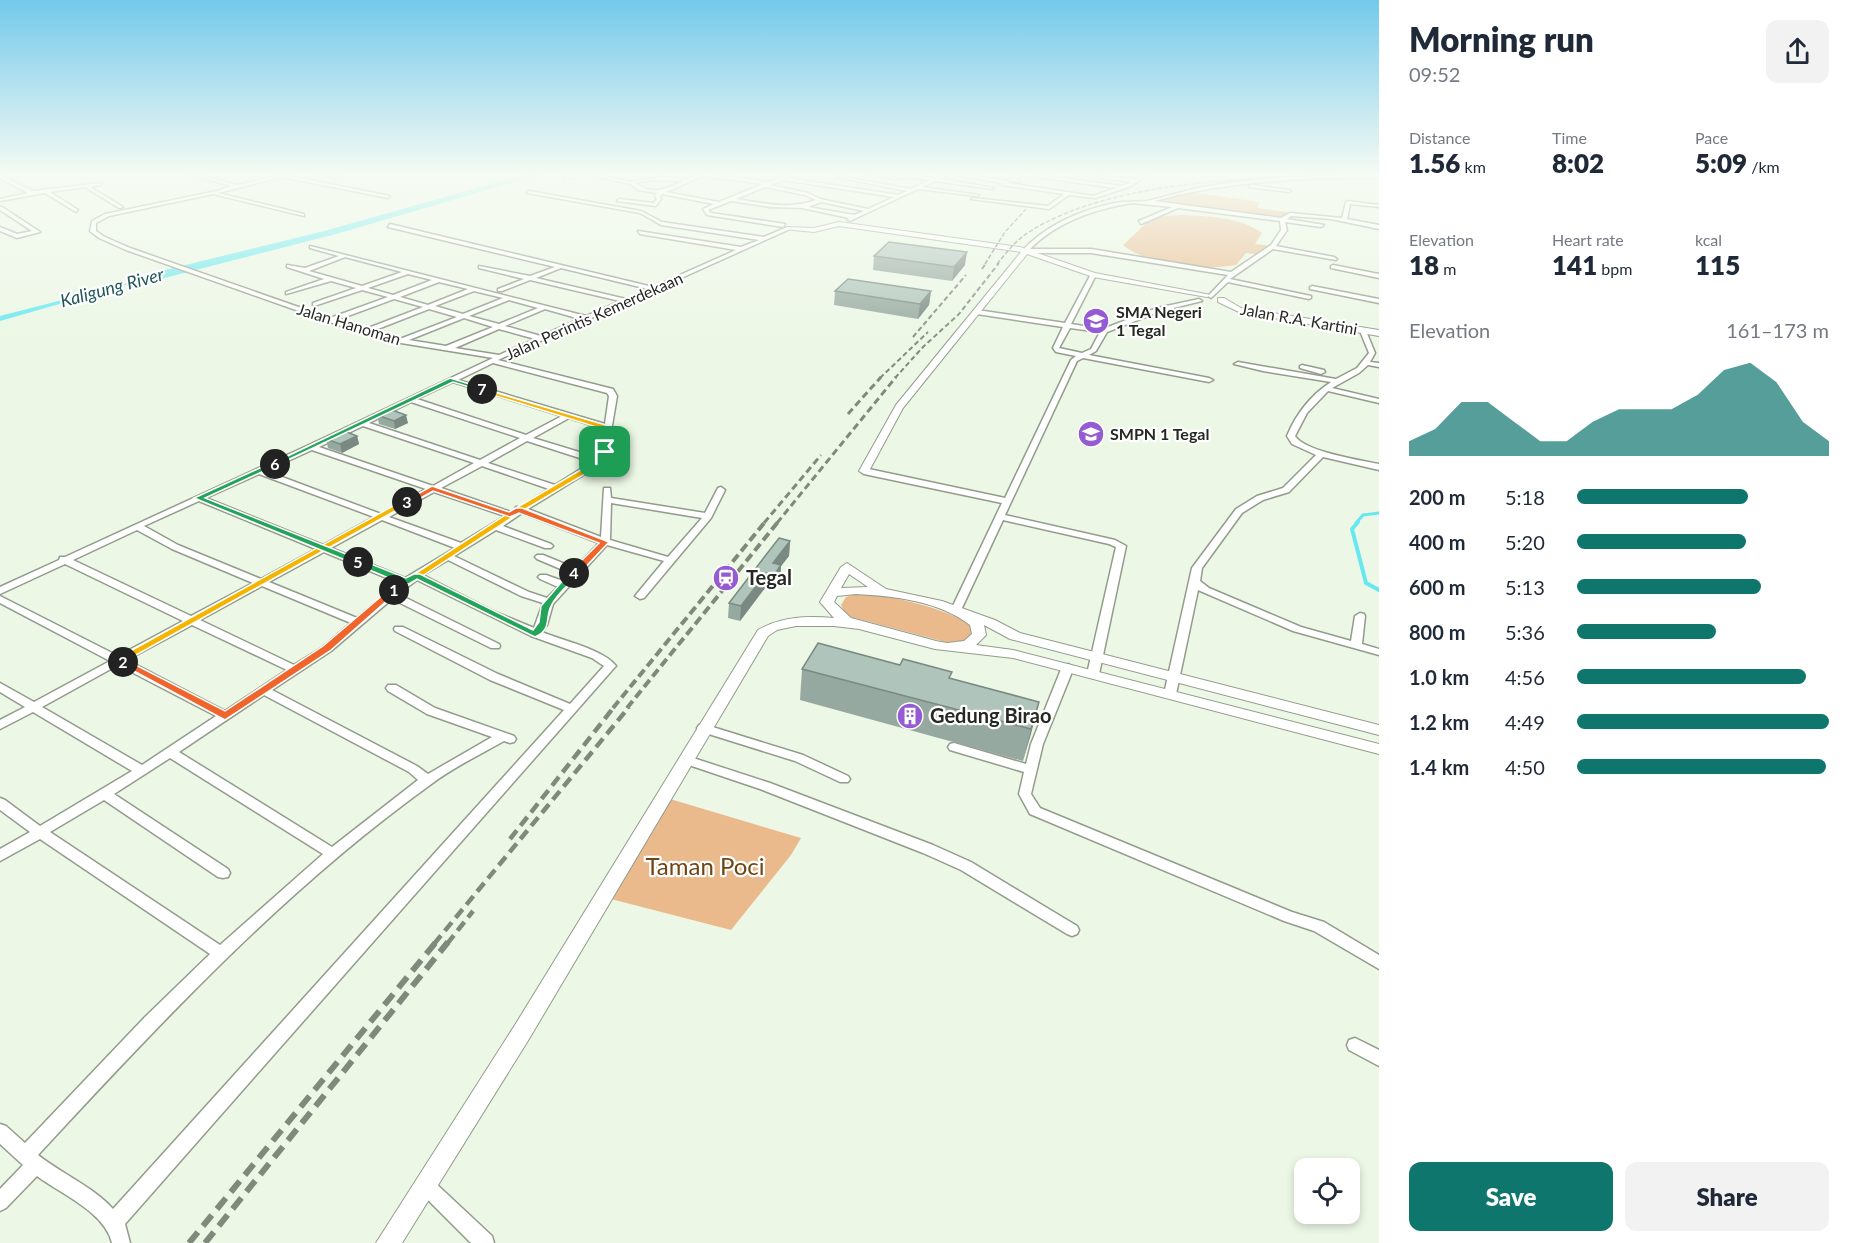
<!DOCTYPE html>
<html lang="en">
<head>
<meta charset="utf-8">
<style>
  :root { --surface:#fff; --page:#f2f2f3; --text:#1f2937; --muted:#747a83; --accent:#0f766e }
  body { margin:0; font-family:Lato,sans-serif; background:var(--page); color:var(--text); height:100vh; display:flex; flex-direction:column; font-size:22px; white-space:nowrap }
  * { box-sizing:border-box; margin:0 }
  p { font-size:20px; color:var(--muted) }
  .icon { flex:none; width:33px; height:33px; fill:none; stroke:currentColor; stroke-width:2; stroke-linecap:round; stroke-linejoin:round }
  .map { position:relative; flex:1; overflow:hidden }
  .drawer { display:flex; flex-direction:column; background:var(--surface); width:480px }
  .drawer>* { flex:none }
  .tools { position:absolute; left:1294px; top:1158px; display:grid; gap:12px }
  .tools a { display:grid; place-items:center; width:66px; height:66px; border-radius:12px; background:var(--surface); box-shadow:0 3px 9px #0003; font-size:30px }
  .pin { position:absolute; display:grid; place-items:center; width:51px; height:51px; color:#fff; margin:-26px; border-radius:12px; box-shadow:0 3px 9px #0006 }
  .km { position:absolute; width:30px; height:30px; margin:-15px; border-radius:50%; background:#222; color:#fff; font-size:16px; line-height:30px; text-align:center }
  .round { display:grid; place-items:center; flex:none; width:63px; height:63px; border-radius:12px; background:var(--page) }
  .headline { display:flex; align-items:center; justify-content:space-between; height:102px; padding:0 30px }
  h1 { font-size:33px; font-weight:800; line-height:45px }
  .metrics { display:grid; grid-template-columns:repeat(3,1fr); gap:9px; height:102px; padding:6px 30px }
  .metrics div { display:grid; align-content:center }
  .metrics b { font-size:26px; font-weight:800 }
  .metrics small { font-size:16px; font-weight:400 }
  .metrics p { font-size:16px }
  .chart { height:168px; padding:12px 30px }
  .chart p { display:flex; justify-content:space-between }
  .chart svg { width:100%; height:108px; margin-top:6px; fill:var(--accent); opacity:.7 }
  .cta { display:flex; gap:12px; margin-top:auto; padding:12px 30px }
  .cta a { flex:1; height:69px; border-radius:12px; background:var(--accent); color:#fff; font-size:24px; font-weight:800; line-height:69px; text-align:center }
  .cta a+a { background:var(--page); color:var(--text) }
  ul { padding:0 30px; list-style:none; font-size:20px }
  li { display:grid; grid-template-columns:96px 72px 1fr; align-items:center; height:45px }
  li i { height:15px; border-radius:8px; background:var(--accent) }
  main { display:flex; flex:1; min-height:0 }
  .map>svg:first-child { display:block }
  .green { fill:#eaba8d }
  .water { fill:#67e8f0 }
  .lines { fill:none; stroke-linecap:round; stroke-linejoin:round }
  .stream-far1 { stroke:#67e8f0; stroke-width:3 }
  .stream { stroke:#67e8f0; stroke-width:4 }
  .river { fill:#67e8f0; fill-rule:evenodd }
  .street-casing { stroke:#939c8c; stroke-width:3 }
  .secondary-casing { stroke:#939c8c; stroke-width:2 }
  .street { fill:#fff; fill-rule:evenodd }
  .secondary { fill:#fff; fill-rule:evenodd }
  .rail-far5 { stroke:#81897d; stroke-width:1.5; stroke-dasharray:4.5 2; stroke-linecap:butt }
  .rail-far4 { stroke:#81897d; stroke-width:2; stroke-dasharray:5 3; stroke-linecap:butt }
  .rail-far3 { stroke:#81897d; stroke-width:3; stroke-dasharray:7 4; stroke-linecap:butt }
  .rail-far2 { stroke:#81897d; stroke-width:4; stroke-dasharray:9 4.5; stroke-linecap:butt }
  .rail-far1 { stroke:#81897d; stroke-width:4.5; stroke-dasharray:11 6; stroke-linecap:butt }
  .rail { stroke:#81897d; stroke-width:6; stroke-dasharray:14 8; stroke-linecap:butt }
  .wall { fill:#96a9a0 }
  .shaded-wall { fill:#7a8982 }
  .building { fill:#afc4ba; stroke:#7a8982; stroke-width:1.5 }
  .split-1 { fill:#f5b400; stroke:#fff; stroke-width:1.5 }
  .split-2 { fill:#f0652b; stroke:#fff; stroke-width:1.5 }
  .split-3 { fill:#f5b400; stroke:#fff; stroke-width:1.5 }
  .split-4 { fill:#f0652b; stroke:#fff; stroke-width:1.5 }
  .split-5 { fill:#22a559; stroke:#fff; stroke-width:1.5 }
  .split-6 { fill:#22a559; stroke:#fff; stroke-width:1.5 }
  .split-7 { fill:#22a559; stroke:#fff; stroke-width:1.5 }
  .split-8 { fill:#f5b400; stroke:#fff; stroke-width:1.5 }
  .labels { text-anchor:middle; stroke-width:4.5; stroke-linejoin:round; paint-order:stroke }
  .far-poi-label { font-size:16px; font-weight:bold; fill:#252922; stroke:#fff; text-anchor:start }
  .far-street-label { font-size:16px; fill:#252922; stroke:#fff }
  .far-water-label { font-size:18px; font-style:italic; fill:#21585b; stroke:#fff }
  .poi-label { font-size:20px; font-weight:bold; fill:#252922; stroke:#fff; text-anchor:start }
  .near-park-label { font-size:24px; fill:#704514; stroke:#fff }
</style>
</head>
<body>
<main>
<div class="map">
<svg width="1379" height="1243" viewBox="0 0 1379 1243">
  <rect width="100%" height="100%" fill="#ecf7e5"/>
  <!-- green -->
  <g class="green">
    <path d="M1182,191L1260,202L1257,208L1293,213L1282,220L1147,202Z"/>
    <path d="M1182,215C1207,216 1241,217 1262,233L1255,244L1273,246L1262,255L1246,253L1236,265C1202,271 1151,267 1123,245L1153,217Z"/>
    <path d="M859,593C893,596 942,607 971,625L972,634L964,641L949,643L851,617L845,613L841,605L846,597Z"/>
    <path d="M670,799L801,838L791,855L731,930L611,899Z"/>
  </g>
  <!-- water -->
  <path class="water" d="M171,272L0,321V316Z"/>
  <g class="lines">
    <!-- stream-far1 -->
    <path class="stream-far1" d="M1356,523L1363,515L1379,513"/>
    <!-- stream -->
    <path class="stream" d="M1358,522L1352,529L1366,583L1379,590"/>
    <!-- river -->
    <path class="river" d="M526,174H542L336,234L141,284L135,280L137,277L328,230Z"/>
    <defs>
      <g id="street">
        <path d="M188,174H195L237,185L286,174L285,175L390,196L388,198L282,177L218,193L304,214V216L213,194L109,216L96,223V231L103,236L130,248L330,318L388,297L362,290L317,305H313V303L356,288L331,281L286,294V292L324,279L287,267V265L305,268L339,256L310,248V246L586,316L620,301L530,280L502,291H498V289L524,279L479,268V266L530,276L555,267L388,227L390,224L653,287L736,250L640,234L638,231L741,247L759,240L661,225L640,213L527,193L529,191L641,211L662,222L764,237L785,228L790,229L659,288L658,290H654L498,360L613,389L617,396L606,461L528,509L601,537L604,488H610L611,498L705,513L718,488L721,487L725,490L711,518L644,598L640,599L635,596L664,561L607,545L553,604L547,625L542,632C563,641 603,649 616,666L614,668L125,1224L130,1243H112C105,1212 61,1194 37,1176L6,1208L0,1211V1189L23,1165L0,1144V1124L6,1126L25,1143L145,1017L210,954L40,839L0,861V849L30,832L0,810V798L5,800L40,826L132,771L33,712L0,729V720L25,707L0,692V683L34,702L110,661L0,603V596L118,656L183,621L65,564L0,594V587L59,560L60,557H65L309,445L493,358L401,343L361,333L126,250L99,238L90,231L92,221L105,214L217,191L232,186ZM345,257L402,272L362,286L309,271ZM561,268L648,289L626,299L536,278ZM408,274L432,280L393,295L368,288ZM439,282L468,289L428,305L400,297ZM474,291L503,298L463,314L435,306ZM394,299L423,307L363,330L337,320ZM509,300L538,308L499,324L469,316ZM429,309L457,317L400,339L370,332ZM545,309L580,319L541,336L505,326ZM464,318L493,327L446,346L409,340ZM499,329L535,339L499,355L455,348ZM493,363L607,393L609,396L605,424L458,380ZM453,382L562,416L526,435L417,399ZM411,402L520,438L480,460L369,423ZM569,418L604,429L599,458L533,438ZM363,426L474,463L433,486L319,447ZM527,441L592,462L555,485L488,463ZM312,450L426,489L381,514L266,471ZM482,466L549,489L520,507H516L515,510L511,512L441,488ZM259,474L374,517L323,545L206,498ZM434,492L505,516L461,543L389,517ZM199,501L316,549L261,579L178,545L144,526ZM611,503L702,518L668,557L610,540ZM522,513L599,543L575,568L543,555H537L535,557L537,559L570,573L563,581L546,575H540L538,577L540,579L558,587L547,598L529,592L454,556L496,530L545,548H551L553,546L551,544L503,526ZM382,520L455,548L405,578L331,548ZM137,530L172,549L253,583L191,616L73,560ZM324,552L399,583L389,591L385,592V595L357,618L269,582ZM448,560L521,596L543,603L534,628L493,611L423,575ZM417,580L531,636L592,658L604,666L570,704L498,674L403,627H395L394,629L395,631L490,680L564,710L113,1209C92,1186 62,1174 38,1155C160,1023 284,890 430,785C452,768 479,755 504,741L510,743L514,742L516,739L514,736L435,708L396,685H388L386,688L388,691L427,714L492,737L428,774L417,766L272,690L331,651L392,599L491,648H499L500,646L499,644L398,594ZM262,586L351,623L323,647L294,665L200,620ZM192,625L287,670L225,711L127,660ZM118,665L216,716L142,765L42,707ZM264,695L409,772L418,780L332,847L179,752ZM170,758L323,854L220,945L50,832L104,800L218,877L223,878L228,877L230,873L228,869L114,794Z"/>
        <path d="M320,174H328L341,178L339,179Z"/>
        <path d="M576,174H583L565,179L563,178Z"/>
        <path d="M584,174H593L632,182L660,177L687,179L699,174H711L768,182L788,175L790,176L788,178L898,195L907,191L837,177L839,176L911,189L929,180L908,177L895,179L865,174L895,177L908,175L934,178L943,174H960L1009,181L1007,183L1093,196L1116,188L1022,175L1015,179L1020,180V182L1008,180L1018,174H1031L1121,186L1131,182L1075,174L1135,179L1144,174H1149L1129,187L1095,198L1069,195L1049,209L971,199L973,198L1048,206L1064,194L1002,185L1000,184L1002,183L949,174L940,179L994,188L992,189L935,181L922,187L979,195L977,196L918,189L850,221L847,219L849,218L802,208L770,207L731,201L708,210L711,213L785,224L783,227L707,215L703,209L714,204L662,194L660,196L661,199L656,206L617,201L619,199L654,203L657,199L655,196L657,193L638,190L631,184ZM703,176L763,184L719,202L666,192ZM653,180L683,181C666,189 652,196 635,183ZM783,180L894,197L868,209L820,199L808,193L770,185ZM765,187L805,195L816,200C789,210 763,203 736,199ZM821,202L864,211L854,215L808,207Z"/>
        <path d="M0,175L33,191L101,183V185L90,187L123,207L119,208L85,187L50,192L78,210L76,212L45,193L0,201V199L28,193L0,178Z"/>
        <path d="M1379,175V177C1303,178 1228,181 1154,201L1281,218L1290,213L1342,218L1346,202L1348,201L1379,205V207L1350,204L1347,219L1379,225V229L1331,219L1291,216L1287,219L1324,225L1321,227L1285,222L1287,230L1276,246L1334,257L1337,259L1336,260L1273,249L1230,279L1311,296V298L1309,299L1228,282L1211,298L1208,296L1209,295L1228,275L1091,253H1025L1022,251C1046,225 1081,210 1115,203C1125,201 1136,202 1147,201C1167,197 1188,189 1209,186C1265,176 1322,175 1379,175ZM1132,203L1172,207L1139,221L1141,224L1178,208L1280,221L1281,230L1271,245L1231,272L1091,249H1030C1057,222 1094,209 1132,203Z"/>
        <path d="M1251,185L1289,190L1291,191L1289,192L1249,187Z"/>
        <path d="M0,207H2L40,232L17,238L0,231V227L17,234L32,231L0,210Z"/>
        <path d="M1333,265L1379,274V278L1331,268V266Z"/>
        <path d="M1091,274L1096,275L1071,324L1103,329L1157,308L1199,299L1202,301L1161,311L1107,332L1096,351L1089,355L1209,378L1213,380L1209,382L1083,358L1077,361L1005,515L1115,540L1126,546L1099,674L1093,678L1087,674L1116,547L1109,544L1003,520L961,610L956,613L952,612L951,610L1002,503L864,474L860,471L864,468L1005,498L1071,360L1076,356L1056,352L1053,348L1063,327L977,314L974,312L977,310L1065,323ZM1070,328L1100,332L1091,349L1082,353L1059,348Z"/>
        <path d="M1312,286L1379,299V303L1310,289V287Z"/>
        <path d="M1363,329L1366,331L1375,353L1370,362L1379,363V367L1368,365L1359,373L1332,388L1379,399V403L1328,391L1307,413L1295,436C1306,452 1359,460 1379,464V470L1323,457L1289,492L1263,500L1242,513L1202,568L1200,581L1209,588L1301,627L1351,641L1355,616L1360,613L1364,614L1365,616L1362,644L1379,649V655L1293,631L1198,590L1176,694L1174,697H1166L1164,694L1192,568L1236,509L1257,496L1283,488L1316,455L1292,444L1287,436C1296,414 1311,395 1331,382L1263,371L1234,364L1238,362L1336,379L1357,368L1369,353L1360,331Z"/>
        <path d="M1302,365L1324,370L1325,372L1321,374L1300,368V366Z"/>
        <path d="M1068,664L1074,667L1043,744L1031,794L1040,808L1292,912L1324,922L1379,955V969L1314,931L1284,921L1030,814L1019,794L1024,772L950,750L948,747L950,744L954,743L1026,764L1031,744L1062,667Z"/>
        <path d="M703,724L803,755L848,776L850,779L848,782H840L795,761L699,731L697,728L699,725Z"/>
        <path d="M687,756L770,783L933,845L971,862L1077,926L1079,930L1077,934L1072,936L1067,934L961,870L923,853L760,789L683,763L681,760L683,757Z"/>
        <path d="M1355,1038L1379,1050V1066L1349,1050L1347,1045L1349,1040Z"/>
        <path d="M425,1176L431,1179L492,1236L494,1243H471L419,1191L416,1185L419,1179Z"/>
      </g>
      <g id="secondary">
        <path d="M839,222L1020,247L1095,273L1211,295L1207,297L1093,277L1027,254L903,408L869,471L864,474L859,471L896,405L1021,252L839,226L814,232L784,229L787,227L814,228Z"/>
        <path d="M1218,298H1224L1241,308L1379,330V336L1239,312L1218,302Z"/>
        <path d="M847,563L886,589L942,601L995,620L1020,633L1379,725V735L1010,639L984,625L986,635L976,645L1013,650L1379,744V754L1013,658L935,649L859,629L834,626H796L777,630L768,636L529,1039L402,1243H376L515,1025L758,630C782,616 808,616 834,618L820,602L841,567ZM849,574L868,587L841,588ZM856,594C894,596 939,601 970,625L972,634L964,641L947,643L936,641L851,618L834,602L837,596Z"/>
      </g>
    </defs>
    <!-- street casing -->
    <use href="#street" class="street-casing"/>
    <!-- secondary casing -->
    <use href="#secondary" class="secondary-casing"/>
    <!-- street -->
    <use href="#street" class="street"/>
    <!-- secondary -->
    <use href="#secondary" class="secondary"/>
    <!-- rail-far5 -->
    <g class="rail-far5">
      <path d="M985,264L1005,232L1026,209"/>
      <path d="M997,264C1007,252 1016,240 1029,232C1117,176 1277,177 1379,174"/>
    </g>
    <!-- rail-far4 -->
    <g class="rail-far4">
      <path d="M982,269L986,263"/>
      <path d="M913,337L966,275"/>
      <path d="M880,378L928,332"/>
      <path d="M895,378L923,347L959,314L999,263"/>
    </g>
    <!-- rail-far3 -->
    <g class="rail-far3">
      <path d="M848,414L881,377"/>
      <path d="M764,523L821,455"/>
      <path d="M777,523L896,377"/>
    </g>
    <!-- rail-far2 -->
    <g class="rail-far2">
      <path d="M613,708L765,522"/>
      <path d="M627,708L778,522"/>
    </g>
    <!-- rail-far1 -->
    <g class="rail-far1">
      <path d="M510,839L614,707"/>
      <path d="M434,944L629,707"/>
      <path d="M447,944L473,911"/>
    </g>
    <!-- rail -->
    <g class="rail">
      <path d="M189,1243L436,942"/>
      <path d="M205,1243L448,942"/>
    </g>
  </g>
  <!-- wall -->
  <g class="wall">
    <path d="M874,256L965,265L952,281L873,270Z"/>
    <path d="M835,291H931L929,305L918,319L834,305Z"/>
    <path d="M377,415L408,423L395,429L379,424Z"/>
    <path d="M357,436L359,444L342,453L328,448L326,439Z"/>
    <path d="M790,541L789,556L781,566L780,580L773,590L765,588L740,621L728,618L729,603Z"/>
    <path d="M900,665L1039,702L1023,761L800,700L802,669Z"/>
  </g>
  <!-- shaded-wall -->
  <g class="shaded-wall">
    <path d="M967,252L965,265L952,281L954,267Z"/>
    <path d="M931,291L929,305L918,319L920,304Z"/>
    <path d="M406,415L408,423L395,429L394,421Z"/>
    <path d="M357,436L359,444L342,453L340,444Z"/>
    <path d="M790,541L789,556L781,566L780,580L773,590V563Z"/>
    <path d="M766,573L765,588L740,621L741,606Z"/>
    <path d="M1039,702L1031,734L1023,761L1031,729Z"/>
  </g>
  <!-- building -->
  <g class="building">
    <path d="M889,242L967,252L954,267L874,256Z"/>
    <path d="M848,279L931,291L920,304L835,291Z"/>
    <path d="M389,409L406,415L394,421L377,415Z"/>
    <path d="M342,430L357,436L340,444L326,439Z"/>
    <path d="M779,538L790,541L773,563L781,565L774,575L766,573L741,606L729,603Z"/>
    <path d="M818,643L900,665L903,659L952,672L949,678L1039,702L1031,729L802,669Z"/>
  </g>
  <!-- sky -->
  <linearGradient id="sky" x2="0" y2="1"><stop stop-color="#74c9eb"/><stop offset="0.5" stop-color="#f6fbf3"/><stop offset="1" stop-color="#f6fbf3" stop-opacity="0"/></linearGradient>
  <rect width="1379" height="348" fill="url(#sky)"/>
  <!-- split-1 -->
  <path class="split-1" d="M605,450L608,452L602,464L522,511L398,592L390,590L516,508L596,461Z"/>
  <!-- split-2 -->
  <path class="split-2" d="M391,588L399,590L330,651L225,720L117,662L123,659L126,660L225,711L323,646Z"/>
  <!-- split-3 -->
  <path class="split-3" d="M404,500L411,502L127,660L126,664H119L114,660Z"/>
  <!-- split-4 -->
  <path class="split-4" d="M432,486L509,512L516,508H522L609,542L578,575H571V571L599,543L519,513L510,517L433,491L410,504L403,502Z"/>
  <!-- split-5 -->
  <path class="split-5" d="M355,560H361L406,578L414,574H420L533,630L539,622L541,606L571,571L579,573C571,583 556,594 551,606C545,618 552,630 535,637L417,579L409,584H403L355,564Z"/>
  <!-- split-6 -->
  <path class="split-6" d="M275,461L278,464L277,465L205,498L361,560V564H355L194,498Z"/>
  <!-- split-7 -->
  <path class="split-7" d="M450,378L486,389L482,391L453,382L277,465L271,464Z"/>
  <!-- split-8 -->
  <path class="split-8" d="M480,388L609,426L608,452L605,455L601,452L603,429L480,391Z"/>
  <!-- icons -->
  <defs>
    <symbol id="school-disc" viewBox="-11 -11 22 22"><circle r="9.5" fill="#945bd2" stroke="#fff"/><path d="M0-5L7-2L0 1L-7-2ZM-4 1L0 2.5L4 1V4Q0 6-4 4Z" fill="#fff"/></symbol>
    <symbol id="station-disc" viewBox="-11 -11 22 22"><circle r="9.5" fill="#945bd2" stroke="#fff"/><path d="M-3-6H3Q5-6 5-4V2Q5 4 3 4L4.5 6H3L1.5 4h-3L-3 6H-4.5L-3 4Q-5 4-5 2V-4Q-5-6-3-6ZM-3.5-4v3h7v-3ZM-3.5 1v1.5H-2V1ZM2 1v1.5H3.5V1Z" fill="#fff"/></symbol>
    <symbol id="building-disc" viewBox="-11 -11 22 22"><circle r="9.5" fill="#945bd2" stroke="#fff"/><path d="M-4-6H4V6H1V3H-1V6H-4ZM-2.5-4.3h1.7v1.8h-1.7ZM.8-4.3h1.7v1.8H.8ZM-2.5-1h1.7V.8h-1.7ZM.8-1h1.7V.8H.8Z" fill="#fff"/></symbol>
  </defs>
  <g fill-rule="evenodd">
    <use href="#school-disc" x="1081" y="306" width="30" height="30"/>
    <use href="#school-disc" x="1076" y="419" width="30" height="30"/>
    <use href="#station-disc" x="711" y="563" width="30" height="30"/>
    <use href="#building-disc" x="895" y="701" width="30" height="30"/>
  </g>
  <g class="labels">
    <!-- far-poi labels -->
    <g class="far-poi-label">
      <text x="1116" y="318">SMA Negeri<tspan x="1116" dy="18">1 Tegal</tspan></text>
      <text x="1110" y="440">SMPN 1 Tegal</text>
    </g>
    <!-- far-street labels -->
    <g class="far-street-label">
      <text transform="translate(594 316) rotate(-24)" y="6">Jalan Perintis Kemerdekaan</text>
      <text transform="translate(1299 319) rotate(10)" y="6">Jalan R.A. Kartini</text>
      <text transform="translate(349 324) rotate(17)" y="6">Jalan Hanoman</text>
    </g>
    <!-- far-water labels -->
    <g class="far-water-label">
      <text transform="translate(112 288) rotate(-15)" y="6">Kaligung River</text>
    </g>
    <!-- poi labels -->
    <g class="poi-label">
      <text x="746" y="585">Tegal</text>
      <text x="930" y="723">Gedung Birao</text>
    </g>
    <!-- near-park labels -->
    <g class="near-park-label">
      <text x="705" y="875">Taman Poci</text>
    </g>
  </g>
</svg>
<div class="tools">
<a><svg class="icon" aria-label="locate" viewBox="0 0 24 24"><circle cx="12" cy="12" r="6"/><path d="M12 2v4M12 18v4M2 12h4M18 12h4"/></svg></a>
</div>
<div class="pin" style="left:605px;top:452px;background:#1e9e55"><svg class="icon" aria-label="arrive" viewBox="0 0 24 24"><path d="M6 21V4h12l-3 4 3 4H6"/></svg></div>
<b class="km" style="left:394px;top:590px">1</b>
<b class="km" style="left:123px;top:662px">2</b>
<b class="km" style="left:407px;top:502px">3</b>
<b class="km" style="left:574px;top:573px">4</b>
<b class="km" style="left:358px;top:562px">5</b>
<b class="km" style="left:275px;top:464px">6</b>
<b class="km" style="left:482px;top:389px">7</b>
</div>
<section class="drawer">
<div class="headline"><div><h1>Morning run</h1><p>09:52</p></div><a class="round"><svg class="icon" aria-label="share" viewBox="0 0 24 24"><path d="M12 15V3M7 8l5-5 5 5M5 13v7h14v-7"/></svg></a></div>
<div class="metrics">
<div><p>Distance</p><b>1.56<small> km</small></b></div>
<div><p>Time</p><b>8:02</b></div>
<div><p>Pace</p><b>5:09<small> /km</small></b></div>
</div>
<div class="metrics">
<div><p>Elevation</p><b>18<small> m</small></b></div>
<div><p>Heart rate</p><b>141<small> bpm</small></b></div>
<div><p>kcal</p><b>115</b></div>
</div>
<div class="chart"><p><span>Elevation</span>161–173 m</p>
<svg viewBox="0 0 160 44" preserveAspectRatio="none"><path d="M0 44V38L10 33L20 22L30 22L40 30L50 38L60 38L70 30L80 25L90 25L100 25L110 19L120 9L130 6L140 14L150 30L160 38V44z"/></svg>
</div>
<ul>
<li><b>200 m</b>5:18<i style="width:68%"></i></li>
<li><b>400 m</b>5:20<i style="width:67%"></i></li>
<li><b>600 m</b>5:13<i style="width:73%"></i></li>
<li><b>800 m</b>5:36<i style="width:55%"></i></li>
<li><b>1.0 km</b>4:56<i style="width:91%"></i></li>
<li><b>1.2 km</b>4:49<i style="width:100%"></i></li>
<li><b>1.4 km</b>4:50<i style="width:99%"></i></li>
</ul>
<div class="cta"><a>Save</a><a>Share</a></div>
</section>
</main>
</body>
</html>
